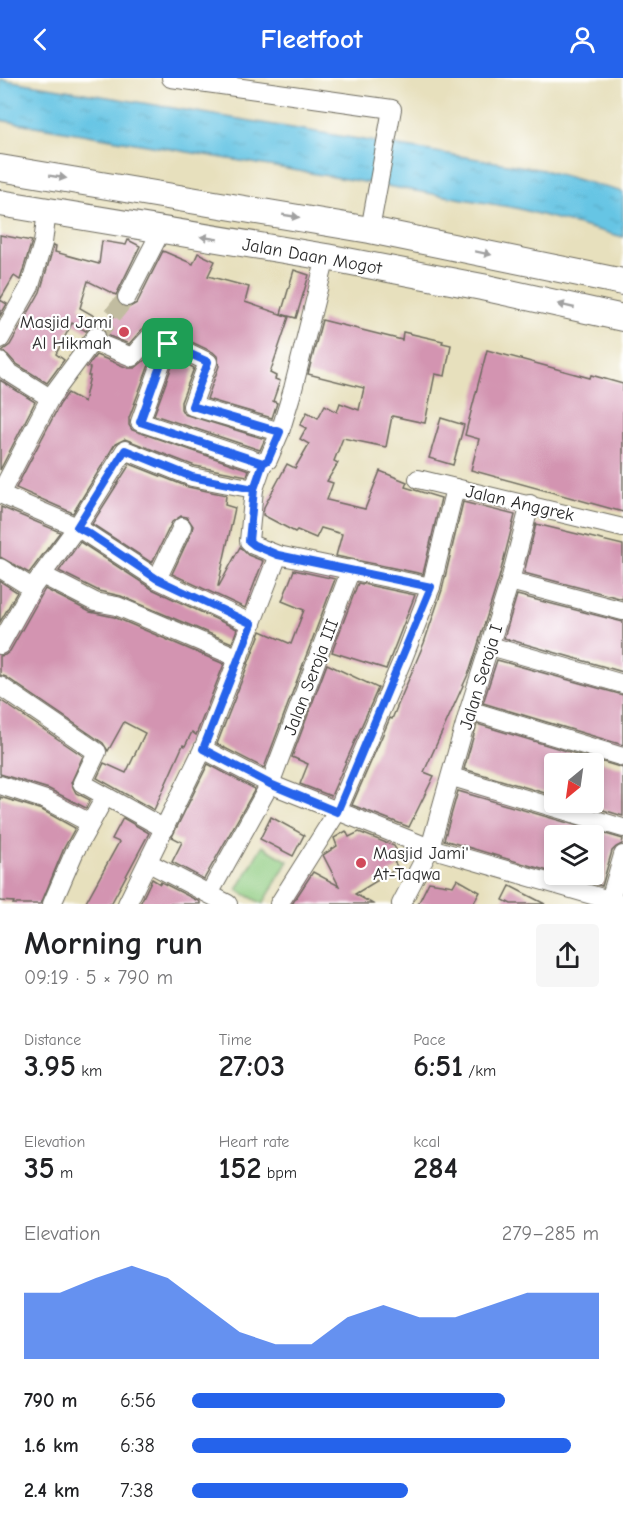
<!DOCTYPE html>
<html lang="en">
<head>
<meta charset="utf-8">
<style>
  :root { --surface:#fff; --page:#f6f6f6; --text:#202124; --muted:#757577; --accent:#2563eb }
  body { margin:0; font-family:"Comic Neue",sans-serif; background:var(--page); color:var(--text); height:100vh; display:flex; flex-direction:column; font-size:22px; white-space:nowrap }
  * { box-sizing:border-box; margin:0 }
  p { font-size:20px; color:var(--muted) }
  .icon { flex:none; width:33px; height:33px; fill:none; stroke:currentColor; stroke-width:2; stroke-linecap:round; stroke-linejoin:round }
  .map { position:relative; height:826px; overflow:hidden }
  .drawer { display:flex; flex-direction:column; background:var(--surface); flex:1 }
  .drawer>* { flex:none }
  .needle { width:39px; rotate:209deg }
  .fabs { position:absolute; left:544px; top:675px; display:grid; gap:12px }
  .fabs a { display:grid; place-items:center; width:60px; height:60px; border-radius:6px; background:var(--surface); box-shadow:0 3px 9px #0003; font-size:30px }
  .pin { position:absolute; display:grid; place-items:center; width:51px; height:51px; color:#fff; margin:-26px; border-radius:12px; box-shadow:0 3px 9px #0006 }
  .round { display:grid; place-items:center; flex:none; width:63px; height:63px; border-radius:6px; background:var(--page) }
  .headline { display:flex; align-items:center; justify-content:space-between; height:102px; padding:0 24px }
  h1 { font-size:33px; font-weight:700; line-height:45px }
  .stats { display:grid; grid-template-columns:repeat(3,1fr); gap:9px; height:102px; padding:6px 24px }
  .stats div { display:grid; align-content:center }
  .stats b { font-size:30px; font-weight:700 }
  .stats small { font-size:16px; font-weight:400 }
  .stats p { font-size:16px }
  .chart { height:168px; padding:12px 24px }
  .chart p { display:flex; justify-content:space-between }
  .chart svg { width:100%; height:108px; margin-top:6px; fill:var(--accent); opacity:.7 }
  ul { padding:0 24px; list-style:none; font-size:20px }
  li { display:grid; grid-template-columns:96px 72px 1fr; align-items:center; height:45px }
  li i { height:15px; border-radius:8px; background:var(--accent) }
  header { display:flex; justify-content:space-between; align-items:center; height:78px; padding:0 24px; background:var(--accent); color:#fff; font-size:27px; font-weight:700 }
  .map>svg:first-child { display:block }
  .green { fill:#90cc81; stroke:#5e7c56; stroke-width:1.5 }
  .water { fill:url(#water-ripples); stroke:#487888; stroke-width:1.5 }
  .building { fill:#d394b1 }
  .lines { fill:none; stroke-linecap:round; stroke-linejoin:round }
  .minor-tunnel { stroke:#c1bca0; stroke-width:18; stroke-dasharray:18 9; stroke-linecap:butt }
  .minor-casing { stroke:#6d6a5e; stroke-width:20 }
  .highway-casing { stroke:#6d6a5e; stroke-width:28 }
  .minor { stroke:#fff; stroke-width:18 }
  .highway { stroke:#fff; stroke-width:26 }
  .oneway { fill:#a0a0a0 }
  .route-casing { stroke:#fff; stroke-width:12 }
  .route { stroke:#2563eb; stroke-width:8 }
  .poi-dot { fill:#d1495b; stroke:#fff; stroke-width:2 }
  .labels { text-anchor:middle; stroke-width:4.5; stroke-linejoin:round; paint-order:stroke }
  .street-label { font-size:18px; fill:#2b2b2b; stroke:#fff }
  .poi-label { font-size:18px; fill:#2b2b2b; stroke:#fff; text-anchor:end }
</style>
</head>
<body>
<header><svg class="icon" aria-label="back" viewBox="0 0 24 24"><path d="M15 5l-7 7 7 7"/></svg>Fleetfoot<svg class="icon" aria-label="person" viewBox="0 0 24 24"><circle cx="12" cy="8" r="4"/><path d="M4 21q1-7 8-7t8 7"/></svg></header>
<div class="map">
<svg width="623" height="826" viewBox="0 0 623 826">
  <defs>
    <pattern id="water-ripples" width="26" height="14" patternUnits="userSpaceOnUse" patternTransform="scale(1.5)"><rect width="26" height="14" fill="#66c5e4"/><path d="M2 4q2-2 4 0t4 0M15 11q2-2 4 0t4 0" fill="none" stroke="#59a9c4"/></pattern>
  </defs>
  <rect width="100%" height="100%" fill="#fff"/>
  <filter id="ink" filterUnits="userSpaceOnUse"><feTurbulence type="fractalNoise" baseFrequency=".0167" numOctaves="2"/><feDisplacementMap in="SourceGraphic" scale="12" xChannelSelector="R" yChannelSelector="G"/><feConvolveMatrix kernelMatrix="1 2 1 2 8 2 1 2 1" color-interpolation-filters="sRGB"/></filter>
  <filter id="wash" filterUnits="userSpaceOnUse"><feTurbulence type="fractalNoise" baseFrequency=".008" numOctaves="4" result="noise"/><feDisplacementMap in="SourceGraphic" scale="24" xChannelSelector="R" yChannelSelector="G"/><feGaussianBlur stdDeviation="1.35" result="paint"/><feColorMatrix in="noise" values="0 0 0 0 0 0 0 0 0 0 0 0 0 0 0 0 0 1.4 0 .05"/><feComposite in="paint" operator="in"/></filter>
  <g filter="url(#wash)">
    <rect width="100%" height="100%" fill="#e7e0bd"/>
    <!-- green -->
    <path class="green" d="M262,768L288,783L263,826L237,812Z"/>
    <!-- water -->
    <path class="water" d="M0,1L543,92L623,114V159L516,130L0,42Z"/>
    <g id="blocks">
      <!-- building -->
      <g class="building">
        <path d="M0,157L32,163L20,202L14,198L0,222L7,226L0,238Z"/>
        <path d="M128,162L140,168L116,217L88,203L80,230L108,246L121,229L128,230L137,225L163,173L193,186L198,175L215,183L208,198L249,209L245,224L289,239L270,295L276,298L275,301L280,303L273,323L277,325L272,340L207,321L219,288L217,278L213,274L156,247L149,246L144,249L129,266L107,257L103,249L98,247L91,248L86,253L72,245L56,276L64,282L47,305L15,285L8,277L2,273L10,267L40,214L54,167L56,168L55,174L99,186L102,163L126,167Z"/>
        <path d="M294,192L309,197L296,240L281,236Z"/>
        <path d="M322,242L402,262L403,254L443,263L442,265L451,267L445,298L435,296L425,345L392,338L386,369L343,360L334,383L338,385L327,403L333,405L327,422L365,431L380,393L407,404L405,409L441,420L423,496L336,478L342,456L321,450L316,460L297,452L295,454L263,437L264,429L287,386L295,390L309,366L300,361L306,350L300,347L307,334L318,340L325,327L337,334L340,325L359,332L364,310L308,296Z"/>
        <path d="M487,272L590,300L591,297L623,306V434L471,392L479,361L465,357Z"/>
        <path d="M96,277L128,290H135L145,282L150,284L129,340V347L132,352L249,392L247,398L195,388L125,361L115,366L73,435L16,410L60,326L68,315L84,324L90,298H88L90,290L87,289Z"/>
        <path d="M175,280L194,290L181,324V331L184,336L265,361L260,372L154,337Z"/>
        <path d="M0,302L35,324L0,392Z"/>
        <path d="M441,340L464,347L453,387L429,380Z"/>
        <path d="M130,386L188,409L226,417L225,427L235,430L218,508H219L240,469L248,477L263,483L245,530L172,496L192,453L193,448L187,439L181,438L172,444L152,485L92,446Z"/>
        <path d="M463,424L515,437L499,500L470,592L424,694L434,698L409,749L352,727L390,640L392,641L424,565L442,512Z"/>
        <path d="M1,429L60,454L29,495L0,479Z"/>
        <path d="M536,446L623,467V521L524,495Z"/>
        <path d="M80,464L152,511L237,551L232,565L121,518L99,513L59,493Z"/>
        <path d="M294,492L335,501L264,690L217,666L261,553L291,566L304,532L282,523Z"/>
        <path d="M0,503L17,514L0,544Z"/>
        <path d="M358,505L415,517L386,591L332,574Z"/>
        <path d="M45,511L90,534L114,539L224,586L196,657L192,654L185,668L183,667L154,732L97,700L104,685L126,695L145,655L124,644L108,673L103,665L6,599L0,597V578L5,577L10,573Z"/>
        <path d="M517,517L623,544V594L504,560Z"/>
        <path d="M497,582L623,617V667L483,625Z"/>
        <path d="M327,586L378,610L331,718L300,706L308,686L292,679Z"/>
        <path d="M0,622L83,678L71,705L76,715L90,722L86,730L49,711L0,696Z"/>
        <path d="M477,646L623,690V738L577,724H594V686H555V718L464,691Z"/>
        <path d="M208,686L255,711L204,801L172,784L182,764L172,759Z"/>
        <path d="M458,713L623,761L622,766L616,769L612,773L602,808L562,796H594V758H555V795L444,762Z"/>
        <path d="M0,719L42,732L75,750L64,770L41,826H13L14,824L0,823Z"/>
        <path d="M271,739L304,757L293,778L260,761Z"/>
        <path d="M123,740L149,755L111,826H85L119,764L112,761Z"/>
        <path d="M346,753L349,759L359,754L394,768L399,776L392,780L398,790L355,816L373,826H292L313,794L339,808L323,777L337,768L334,760Z"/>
        <path d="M152,801L160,806L161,804L200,824V826H140Z"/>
        <path d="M457,801L480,814L473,826H418L429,804L453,808Z"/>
        <path d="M510,808L545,826H511L503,822Z"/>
      </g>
    </g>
  </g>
  <g filter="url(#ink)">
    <use href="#blocks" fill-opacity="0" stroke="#6d6a5e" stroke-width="1.5"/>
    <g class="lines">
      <!-- minor-tunnel -->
      <path class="minor-tunnel" d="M96,258L127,219"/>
      <defs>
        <g id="minor">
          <path d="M171,0L392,31L370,152"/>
          <path d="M127,219L161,153"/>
          <path d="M0,261L30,208L43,165L47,133"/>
          <path d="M93,263L132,279L152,257L208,284L192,328L280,354"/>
          <path d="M0,284L7,293L50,320"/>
          <path d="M263,385L268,382L280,354L293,311L326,179"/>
          <path d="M418,401L623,450"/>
          <path d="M254,411L249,463L253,467L278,477L431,509"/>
          <path d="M0,416L77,449L125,372L192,399L254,411L263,385L140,344L168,266"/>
          <path d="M0,416L50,320L96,258"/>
          <path d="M0,490L32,510"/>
          <path d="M42,497L95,524L117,528L239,580"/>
          <path d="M157,501L182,449"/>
          <path d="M510,503L623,533"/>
          <path d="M0,567L32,510L77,449L157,501L252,546"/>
          <path d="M490,568L623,606"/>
          <path d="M0,608L97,674L82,705L165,751"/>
          <path d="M469,632L623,679"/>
          <path d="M203,671L270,706L430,770L623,826"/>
          <path d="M452,699L623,750"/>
          <path d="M0,707L46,722L90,745"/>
          <path d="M149,785L228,826"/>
          <path d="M209,816L270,706L351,491"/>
          <path d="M610,822L623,777"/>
          <path d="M52,826L74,775L105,719"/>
          <path d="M127,826L203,671L278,477"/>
          <path d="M279,826L337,734L402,583L431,509L455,410"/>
          <path d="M401,826L430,770L469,632L510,503L530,426"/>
        </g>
        <g id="highway">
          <path d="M0,90L370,152L623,204"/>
          <path d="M0,125L326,179L482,209L623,240"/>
        </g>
      </defs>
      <!-- minor casing -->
      <use href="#minor" class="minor-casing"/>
      <!-- highway casing -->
      <use href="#highway" class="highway-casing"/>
      <!-- minor -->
      <use href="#minor" class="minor"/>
      <!-- highway -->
      <use href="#highway" class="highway"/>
    </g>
    <!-- one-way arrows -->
    <defs><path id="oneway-solid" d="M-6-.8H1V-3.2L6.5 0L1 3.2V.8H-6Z" transform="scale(1.5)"/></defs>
    <g class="oneway">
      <use href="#oneway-solid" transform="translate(58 99) rotate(9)"/>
      <use href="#oneway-solid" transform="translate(291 138) rotate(9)"/>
      <use href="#oneway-solid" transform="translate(209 160) rotate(-171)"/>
      <use href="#oneway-solid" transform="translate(483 175) rotate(12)"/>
      <use href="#oneway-solid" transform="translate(566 228) rotate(-167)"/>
    </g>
  </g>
  <g class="lines" filter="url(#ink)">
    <defs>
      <path id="route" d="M168,266L140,344L263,385L254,411L249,463L254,467L278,477L431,509L337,734L270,706L203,671L252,546L157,501L90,456L77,449L125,372L192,399L254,411L263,385L268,382L280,354L192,328L208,284L168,266"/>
    </defs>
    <!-- route casing -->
    <use href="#route" class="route-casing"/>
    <!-- route -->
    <use href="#route" class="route"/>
  </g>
  <!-- markers -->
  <g class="poi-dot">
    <circle cx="124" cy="254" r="6"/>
    <circle cx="361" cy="785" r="6"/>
  </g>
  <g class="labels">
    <!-- street labels -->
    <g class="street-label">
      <text transform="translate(312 178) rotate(10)" y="6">Jalan Daan Mogot</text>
      <text transform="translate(520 425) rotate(13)" y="6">Jalan Anggrek</text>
      <text transform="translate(311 599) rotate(-69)" y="6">Jalan Seroja III</text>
      <text transform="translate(481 599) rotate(-73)" y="6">Jalan Seroja I</text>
    </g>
    <!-- poi labels -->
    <g class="poi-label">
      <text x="112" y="250">Masjid Jami<tspan x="112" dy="21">Al Hikmah</tspan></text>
      <text x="373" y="781" text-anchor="start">Masjid Jami'<tspan x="373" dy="21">At-Taqwa</tspan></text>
    </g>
  </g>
</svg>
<div class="fabs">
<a><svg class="needle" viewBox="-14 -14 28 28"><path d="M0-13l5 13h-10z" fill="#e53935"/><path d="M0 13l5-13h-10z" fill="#757577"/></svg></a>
<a><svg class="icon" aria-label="layers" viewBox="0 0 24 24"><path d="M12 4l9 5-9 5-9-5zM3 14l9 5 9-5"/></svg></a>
</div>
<div class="pin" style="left:168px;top:266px;background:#1e9e55"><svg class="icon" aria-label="arrive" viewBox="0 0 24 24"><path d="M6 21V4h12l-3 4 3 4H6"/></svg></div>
</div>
<section class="drawer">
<div class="headline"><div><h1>Morning run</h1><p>09:19 · 5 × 790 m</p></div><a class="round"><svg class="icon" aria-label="share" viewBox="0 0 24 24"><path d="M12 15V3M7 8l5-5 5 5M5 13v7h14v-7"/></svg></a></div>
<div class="stats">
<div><p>Distance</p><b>3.95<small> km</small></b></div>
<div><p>Time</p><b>27:03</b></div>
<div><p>Pace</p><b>6:51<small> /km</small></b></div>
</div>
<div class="stats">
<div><p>Elevation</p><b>35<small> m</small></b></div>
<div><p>Heart rate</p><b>152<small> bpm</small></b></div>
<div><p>kcal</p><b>284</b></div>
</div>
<div class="chart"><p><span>Elevation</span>279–285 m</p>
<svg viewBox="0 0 160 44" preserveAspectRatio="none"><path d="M0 44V17L10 17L20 11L30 6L40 11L50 22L60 33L70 38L80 38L90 27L100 22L110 27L120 27L130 22L140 17L150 17L160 17V44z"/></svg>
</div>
<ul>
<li><b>790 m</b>6:56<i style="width:77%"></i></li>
<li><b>1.6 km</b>6:38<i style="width:93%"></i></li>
<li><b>2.4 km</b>7:38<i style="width:53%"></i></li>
</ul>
</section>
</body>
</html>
